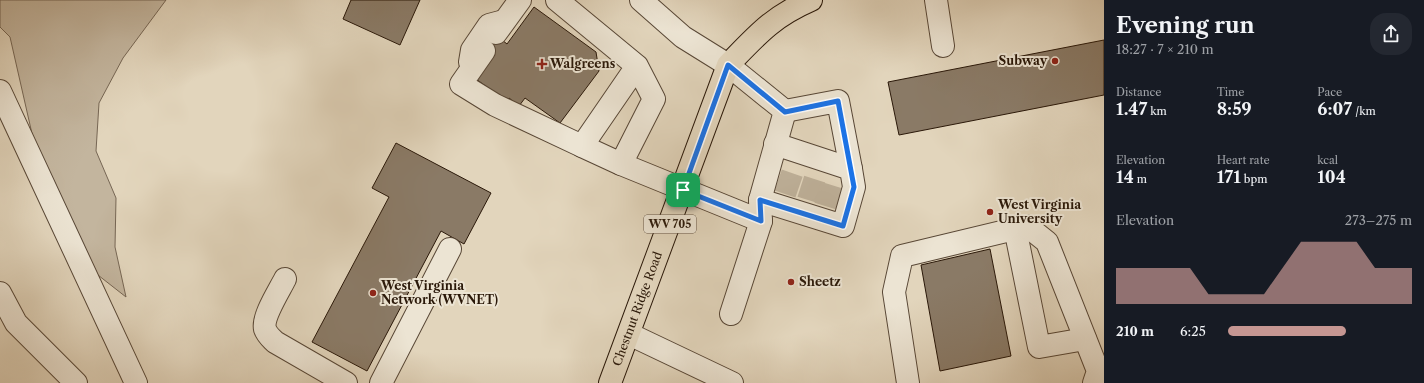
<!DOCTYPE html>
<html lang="en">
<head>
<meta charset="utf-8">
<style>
  :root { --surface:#171b24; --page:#242831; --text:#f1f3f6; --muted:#9ea1a6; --accent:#c59692 }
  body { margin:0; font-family:"Libre Caslon Text",serif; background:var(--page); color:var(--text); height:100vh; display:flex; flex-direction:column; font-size:15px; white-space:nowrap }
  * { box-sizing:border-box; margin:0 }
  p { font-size:13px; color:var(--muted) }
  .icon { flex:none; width:22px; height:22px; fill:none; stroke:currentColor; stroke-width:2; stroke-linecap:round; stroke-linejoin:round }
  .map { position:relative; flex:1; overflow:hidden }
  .drawer { display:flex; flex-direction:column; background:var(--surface); width:320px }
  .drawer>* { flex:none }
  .pin { position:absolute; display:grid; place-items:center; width:34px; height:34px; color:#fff; margin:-17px; border-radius:8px; box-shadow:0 2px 6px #0006 }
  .round { display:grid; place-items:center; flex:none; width:42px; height:42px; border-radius:16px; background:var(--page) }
  .head { display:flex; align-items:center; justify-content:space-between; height:68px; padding:0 12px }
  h1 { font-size:22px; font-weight:800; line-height:30px }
  .metrics { display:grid; grid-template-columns:repeat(3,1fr); gap:6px; height:68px; padding:4px 12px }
  .metrics div { display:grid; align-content:center }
  .metrics b { font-size:17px; font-weight:800 }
  .metrics small { font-size:11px; font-weight:400 }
  .metrics p { font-size:11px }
  .chart { height:112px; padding:8px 12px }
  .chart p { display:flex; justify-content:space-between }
  .chart svg { width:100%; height:72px; margin-top:4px; fill:var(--accent); opacity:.7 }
  ul { padding:0 12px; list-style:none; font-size:13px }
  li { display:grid; grid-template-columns:64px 48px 1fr; align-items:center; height:30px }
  li i { height:10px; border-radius:5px; background:var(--accent) }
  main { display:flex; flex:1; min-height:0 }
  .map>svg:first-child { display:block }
  .green { fill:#c3b59e; stroke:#766654 }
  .building { fill:#8a7a66; stroke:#2a1809 }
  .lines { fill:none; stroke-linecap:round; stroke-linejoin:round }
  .minor-tunnel { stroke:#bdaf98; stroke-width:22; stroke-dasharray:22 11; stroke-linecap:butt }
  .minor-casing { stroke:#584736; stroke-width:24 }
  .major-casing { stroke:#2a1809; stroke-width:24 }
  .minor { stroke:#ece4d3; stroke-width:22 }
  .major { stroke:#e2d5bc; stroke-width:22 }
  .route-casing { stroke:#fff; stroke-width:8 }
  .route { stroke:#1a73e8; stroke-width:5 }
  .poi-dot { fill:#8f2418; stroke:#ece4d3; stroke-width:1.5 }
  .labels { text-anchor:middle; stroke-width:4; stroke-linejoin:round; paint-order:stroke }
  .shield { fill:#ece4d3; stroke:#645546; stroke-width:1 }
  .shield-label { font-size:11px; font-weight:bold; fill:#2a1809 }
  .poi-label { font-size:12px; font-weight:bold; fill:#2a1809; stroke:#ece4d3; text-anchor:start }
  .street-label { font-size:12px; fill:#2a1809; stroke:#ece4d3 }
</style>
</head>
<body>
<main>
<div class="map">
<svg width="1104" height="383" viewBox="0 0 1104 383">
  <rect width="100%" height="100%" fill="#e2d5bc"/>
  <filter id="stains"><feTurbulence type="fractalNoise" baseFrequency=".005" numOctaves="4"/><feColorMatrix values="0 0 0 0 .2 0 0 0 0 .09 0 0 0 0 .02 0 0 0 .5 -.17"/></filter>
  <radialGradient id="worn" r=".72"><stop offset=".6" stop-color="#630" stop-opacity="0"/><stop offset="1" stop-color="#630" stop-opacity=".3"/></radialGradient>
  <!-- green -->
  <path class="green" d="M0,0H166L123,58L99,103L96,151L116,198L115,247L126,297L89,268L43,182L10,37L0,27Z"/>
  <!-- building -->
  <g class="building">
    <path d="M351,0H420L400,45L343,19Z"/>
    <path d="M534,7L596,52L599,71L560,123L525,98L519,106L509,98L507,102L476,79L491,31L507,44Z"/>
    <path d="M1104,40V95L899,135L888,82Z"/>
    <path d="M396,143L491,193L464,244L441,231L367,371L312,342L389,197L372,188Z"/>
    <path d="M990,249L1011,356L940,371L921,265Z"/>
  </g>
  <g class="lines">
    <!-- minor-tunnel -->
    <g class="minor-tunnel">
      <path d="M785,194L794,168"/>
      <path d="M808,200L816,175"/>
      <path d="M825,206L833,180"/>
    </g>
    <defs>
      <g id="minor">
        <path d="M557,0L637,66L654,99L621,164L582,146L637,66"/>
        <path d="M936,0L943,46"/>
        <path d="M496,33L520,0"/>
        <path d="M484,51L461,84L495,105L582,146"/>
        <path d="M470,62L472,50L489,25L504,21"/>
        <path d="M0,91L136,383"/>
        <path d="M785,111L838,101L851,169"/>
        <path d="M621,164L761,221L760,200L785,111L728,65L683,37L641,0"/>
        <path d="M760,200L843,226L854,187L851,169L775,144"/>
        <path d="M1015,228L1039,347L1085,339"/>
        <path d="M285,279C279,291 262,317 265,329C267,335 271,338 275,342L346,383"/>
        <path d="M0,293L16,323L76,383"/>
        <path d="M731,314L761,221"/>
        <path d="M629,334L732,383"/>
        <path d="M381,383L450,249"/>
        <path d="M908,383L894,292L902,256L1027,226L1047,242L1098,371L1094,383"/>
      </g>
      <g id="major">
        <path id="s1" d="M610,383L728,65C757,35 772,17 811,0"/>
      </g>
    </defs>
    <!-- minor casing -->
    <use href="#minor" class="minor-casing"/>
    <!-- major casing -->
    <use href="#major" class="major-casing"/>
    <!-- minor -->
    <use href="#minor" class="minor"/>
    <!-- major -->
    <use href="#major" class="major"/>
  </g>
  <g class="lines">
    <defs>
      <path id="route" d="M728,65L785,112L838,101L854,187L843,226L760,200L761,221L683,190Z"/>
    </defs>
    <!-- route casing -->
    <use href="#route" class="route-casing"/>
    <!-- route -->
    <use href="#route" class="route"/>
  </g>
  <!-- markers -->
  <g class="poi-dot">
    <circle cx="1055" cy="61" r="4"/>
    <path d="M540 58h4v4h4v4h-4v4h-4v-4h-4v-4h4z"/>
    <circle cx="990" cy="212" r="4"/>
    <circle cx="791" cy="282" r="4"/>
    <circle cx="373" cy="293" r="4"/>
  </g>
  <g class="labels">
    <!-- shield labels -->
    <rect class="shield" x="644" y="215" width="52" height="18" rx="3"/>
    <g class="shield-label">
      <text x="670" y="228">WV 705</text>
    </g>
    <!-- poi labels -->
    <g class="poi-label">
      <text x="1047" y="65" text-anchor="end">Subway</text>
      <text x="550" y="68">Walgreens</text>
      <text x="998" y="209">West Virginia<tspan x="998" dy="14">University</tspan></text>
      <text x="799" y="286">Sheetz</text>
      <text x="381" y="290">West Virginia<tspan x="381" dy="14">Network (WVNET)</tspan></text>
    </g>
    <!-- street labels -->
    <g class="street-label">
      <text dy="4" stroke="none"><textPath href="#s1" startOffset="79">Chestnut Ridge Road</textPath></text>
    </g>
  </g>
  <rect width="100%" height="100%" filter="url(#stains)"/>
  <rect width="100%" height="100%" fill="url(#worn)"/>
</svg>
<div class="pin" style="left:683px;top:190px;background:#1e9e55"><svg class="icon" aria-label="arrive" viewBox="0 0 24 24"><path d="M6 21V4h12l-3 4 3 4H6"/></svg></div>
</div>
<section class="drawer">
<div class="head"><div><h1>Evening run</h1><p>18:27 · 7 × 210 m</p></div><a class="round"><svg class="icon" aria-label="share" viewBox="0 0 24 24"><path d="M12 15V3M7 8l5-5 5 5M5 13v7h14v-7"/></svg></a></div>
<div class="metrics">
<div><p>Distance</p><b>1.47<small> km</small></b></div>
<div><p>Time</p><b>8:59</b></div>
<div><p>Pace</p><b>6:07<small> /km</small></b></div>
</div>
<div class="metrics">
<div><p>Elevation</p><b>14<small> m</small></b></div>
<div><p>Heart rate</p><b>171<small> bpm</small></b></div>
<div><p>kcal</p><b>104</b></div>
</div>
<div class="chart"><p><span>Elevation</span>273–275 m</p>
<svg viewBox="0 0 160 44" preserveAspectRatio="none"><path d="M0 44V22L10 22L20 22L30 22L40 22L50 38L60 38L70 38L80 38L90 22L100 6L110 6L120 6L130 6L140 22L150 22L160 22V44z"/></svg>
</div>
<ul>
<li><b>210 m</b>6:25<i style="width:64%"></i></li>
</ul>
</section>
</main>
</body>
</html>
